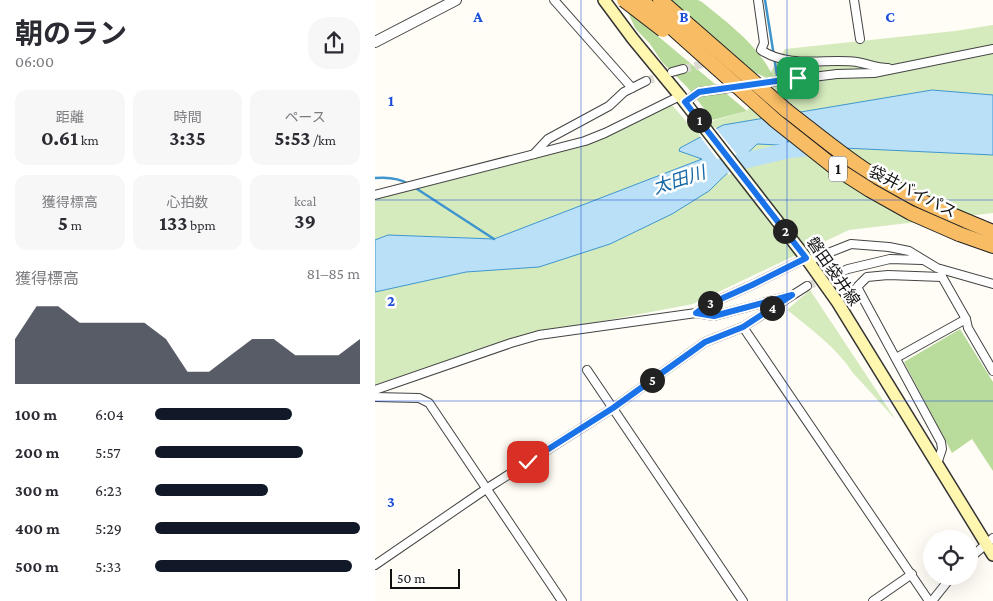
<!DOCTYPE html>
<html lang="ja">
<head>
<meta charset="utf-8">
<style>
  :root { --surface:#fff; --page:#f7f7f7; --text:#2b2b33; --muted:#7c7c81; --accent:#111827 }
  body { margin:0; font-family:"Crimson Pro","Noto Sans JP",serif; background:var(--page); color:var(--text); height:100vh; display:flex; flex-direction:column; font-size:19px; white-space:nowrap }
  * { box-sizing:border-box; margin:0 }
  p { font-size:16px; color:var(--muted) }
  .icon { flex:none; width:28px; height:28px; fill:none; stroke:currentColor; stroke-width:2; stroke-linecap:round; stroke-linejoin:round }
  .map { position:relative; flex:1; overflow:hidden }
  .drawer { display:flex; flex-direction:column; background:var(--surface); width:375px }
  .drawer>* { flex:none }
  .tools { position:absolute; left:548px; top:530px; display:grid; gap:10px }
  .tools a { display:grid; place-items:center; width:55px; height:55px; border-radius:50%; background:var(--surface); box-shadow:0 5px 20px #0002; font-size:25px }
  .scale { position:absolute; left:15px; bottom:12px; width:70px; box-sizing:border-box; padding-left:5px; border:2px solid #111; border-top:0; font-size:14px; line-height:18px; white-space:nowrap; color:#111; -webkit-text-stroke:4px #fff; paint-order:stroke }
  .pin { position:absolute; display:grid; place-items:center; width:42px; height:42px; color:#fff; margin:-21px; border-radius:10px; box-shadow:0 2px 8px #0006 }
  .km { position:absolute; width:25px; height:25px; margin:-12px; border-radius:50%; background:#222; color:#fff; font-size:14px; line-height:25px; text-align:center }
  .round { display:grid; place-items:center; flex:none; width:52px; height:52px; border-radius:20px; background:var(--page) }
  .head { display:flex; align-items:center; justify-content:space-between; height:85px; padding:0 15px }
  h1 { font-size:28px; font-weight:700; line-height:38px }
  .stats { display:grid; grid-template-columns:repeat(3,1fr); gap:8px; height:85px; padding:5px 15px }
  .stats div { display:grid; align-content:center; border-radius:12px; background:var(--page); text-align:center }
  .stats b { font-size:21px; font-weight:700 }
  .stats small { font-size:14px; font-weight:400 }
  .stats p { font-size:14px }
  .chart { height:140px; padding:10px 15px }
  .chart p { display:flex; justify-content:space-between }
  .chart svg { width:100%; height:90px; margin-top:5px; fill:var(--accent); opacity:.7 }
  ul { padding:0 15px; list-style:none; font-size:16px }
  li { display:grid; grid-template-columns:80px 60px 1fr; align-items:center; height:38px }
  li i { height:12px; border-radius:6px; background:var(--accent) }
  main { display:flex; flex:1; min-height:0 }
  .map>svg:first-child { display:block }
  .green { fill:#d5ebbd }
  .forest { fill:#b9dc9c }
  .water { fill:#b9e0f7; stroke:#3f96cf }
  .pier { fill:#fffdf5 }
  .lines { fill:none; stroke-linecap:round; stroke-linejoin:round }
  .stream { stroke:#3f96cf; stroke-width:2.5 }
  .river { stroke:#b9e0f7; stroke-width:16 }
  .minor-tunnel { stroke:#dbdad3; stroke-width:8; stroke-dasharray:8 4; stroke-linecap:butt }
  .minor-casing { stroke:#444; stroke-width:10 }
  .tertiary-casing { stroke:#444; stroke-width:12 }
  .secondary-casing { stroke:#333; stroke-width:14 }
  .trunk-casing { stroke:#222; stroke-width:16 }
  .minor { stroke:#fff; stroke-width:8 }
  .tertiary { stroke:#fff; stroke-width:10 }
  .secondary { stroke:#fff6b0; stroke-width:11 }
  .trunk { stroke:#f7bc64; stroke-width:14 }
  .trunk-bridge-casing { stroke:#222; stroke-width:16; stroke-linecap:butt }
  .trunk-bridge { stroke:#f7bc64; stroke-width:14 }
  .route-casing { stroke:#fff; stroke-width:10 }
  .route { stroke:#1a73e8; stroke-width:6 }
  .grid { fill:none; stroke:#1d4ed8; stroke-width:1; stroke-opacity:0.55 }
  .labels { text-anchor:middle; stroke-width:5; stroke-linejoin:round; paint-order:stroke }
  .shield { fill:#fff; stroke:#585858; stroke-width:1 }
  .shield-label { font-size:15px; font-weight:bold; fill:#111 }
  .street-label { font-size:16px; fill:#111; stroke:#fff }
  .water-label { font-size:18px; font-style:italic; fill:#1768a6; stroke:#fff }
  .grid-label { font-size:16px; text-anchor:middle; font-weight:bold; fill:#1d4ed8; stroke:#fff; stroke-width:5; stroke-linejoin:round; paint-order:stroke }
</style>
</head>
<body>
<main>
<section class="drawer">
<div class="head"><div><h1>朝のラン</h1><p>06:00</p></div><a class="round"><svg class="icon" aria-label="share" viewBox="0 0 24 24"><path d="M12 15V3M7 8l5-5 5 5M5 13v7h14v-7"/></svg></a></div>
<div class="stats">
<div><p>距離</p><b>0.61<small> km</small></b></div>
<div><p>時間</p><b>3:35</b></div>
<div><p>ペース</p><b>5:53<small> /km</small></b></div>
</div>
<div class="stats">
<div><p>獲得標高</p><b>5<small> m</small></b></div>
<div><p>心拍数</p><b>133<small> bpm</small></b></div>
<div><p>kcal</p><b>39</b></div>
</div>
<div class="chart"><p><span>獲得標高</span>81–85 m</p>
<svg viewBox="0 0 160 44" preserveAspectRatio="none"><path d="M0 44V22L10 6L20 6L30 14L40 14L50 14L60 14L70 22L80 38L90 38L100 30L110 22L120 22L130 30L140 30L150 30L160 22V44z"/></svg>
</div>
<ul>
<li><b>100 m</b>6:04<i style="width:67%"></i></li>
<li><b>200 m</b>5:57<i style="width:72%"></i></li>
<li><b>300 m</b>6:23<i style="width:55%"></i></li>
<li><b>400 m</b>5:29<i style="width:100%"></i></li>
<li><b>500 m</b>5:33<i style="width:96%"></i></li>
</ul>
</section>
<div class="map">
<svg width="618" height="601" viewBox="0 0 618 601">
  <rect width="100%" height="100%" fill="#fffdf5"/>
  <!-- green -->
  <g class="green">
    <path d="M618,25V213L474,230L318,304L149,336L0,388V195L210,141L297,105L316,127L372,111L410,49L580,31Z"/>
    <path d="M435,290L521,420L478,373C462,348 435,328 412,310Z"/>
  </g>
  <!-- forest -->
  <g class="forest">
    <path d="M290,0H323L327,2C354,24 387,48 400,81C357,67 323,29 290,0Z"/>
    <path d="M252,10L372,111L338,120L313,88L287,62L275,44L260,28Z"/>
    <path d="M585,329L618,382V471L597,439L577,453L529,362Z"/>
  </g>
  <!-- water -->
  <path class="water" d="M557,90L618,95V155L382,144L334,191L297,214L235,244L164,267L91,272L0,292V240L13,235L119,239L327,159L304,151L305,148L348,125Z"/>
  <!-- pier -->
  <path class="pier" d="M340,127L368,162L354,175L324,135Z"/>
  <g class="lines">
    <!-- stream -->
    <g class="stream">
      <path d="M390,0L406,100"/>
      <path d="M413,142L415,150"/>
      <path d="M0,178C11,177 24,178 34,184"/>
      <path d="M39,187L119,239"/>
    </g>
    <!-- river -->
    <path class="river" d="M343,167L415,150L446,147"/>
    <!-- minor-tunnel -->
    <g class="minor-tunnel">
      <path d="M308,69L336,62"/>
      <path d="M271,81L291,74"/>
      <path d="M432,286L459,275"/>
    </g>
    <defs>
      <g id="minor">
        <path d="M179,0L257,88"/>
        <path d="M383,0L389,43L386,50C414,69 451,58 482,62C493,64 502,68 513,68"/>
        <path d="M479,0L485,39"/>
        <path d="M297,72L308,69"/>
        <path d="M381,84L462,74L499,73L618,49"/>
        <path d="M310,102L324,92L362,87"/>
        <path d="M159,154L173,139L234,106L249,92L271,81"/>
        <path d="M0,195L210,141L230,133L305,96"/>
        <path d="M433,261L476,244L514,247L534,251L562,268L618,284"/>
        <path d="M459,275L473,269L515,259L547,260"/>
        <path d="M566,275L591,319L593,328L618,371"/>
        <path d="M321,313L330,306L377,285L431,258"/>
        <path d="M368,327L554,601"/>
        <path d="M521,358L591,319"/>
        <path d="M212,370L368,601"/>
        <path d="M0,390L136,343L164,335L321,313L339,316L410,297"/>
        <path d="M0,397L44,398L54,403L187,601"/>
        <path d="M562,464L567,449L566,442L482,287L492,277L513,275L567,277"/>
        <path d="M594,559L618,538"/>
        <path d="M0,565L111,489L238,408L330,342L368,327L432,286"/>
        <path d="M498,601L537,574"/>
        <path d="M557,601L577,576"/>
      </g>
      <path id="tertiary" d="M0,42L81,0"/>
      <path id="secondary" d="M229,0L258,39L305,96L431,258L463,303L618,555"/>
      <g id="trunk">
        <path d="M412,111C442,134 471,159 504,179C540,200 579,216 618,232"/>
        <path d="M584,234L618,246"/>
      </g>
    </defs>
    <!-- minor casing -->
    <use href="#minor" class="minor-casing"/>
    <!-- tertiary casing -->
    <use href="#tertiary" class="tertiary-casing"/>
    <!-- secondary casing -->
    <use href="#secondary" class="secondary-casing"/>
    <!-- trunk casing -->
    <use href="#trunk" class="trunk-casing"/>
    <!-- minor -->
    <use href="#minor" class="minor"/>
    <!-- tertiary -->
    <use href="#tertiary" class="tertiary"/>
    <!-- secondary -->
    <use href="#secondary" class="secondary"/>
    <!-- trunk -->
    <use href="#trunk" class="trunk"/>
    <defs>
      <g id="trunk-bridge">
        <path d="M249,0L288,30"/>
        <path d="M266,0L401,121L459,167L495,190L536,213L584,234"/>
        <path d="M285,0L412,111"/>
      </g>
    </defs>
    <!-- trunk-bridge casing -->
    <use href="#trunk-bridge" class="trunk-bridge-casing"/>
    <!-- trunk-bridge -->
    <use href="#trunk-bridge" class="trunk-bridge"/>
  </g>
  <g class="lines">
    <defs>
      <path id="route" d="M153,462L238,408L330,342L368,327L417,295L339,316L321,313L330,306L377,285L431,258L310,102L324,92L423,78"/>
    </defs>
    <!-- route casing -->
    <use href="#route" class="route-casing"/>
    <!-- route -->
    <use href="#route" class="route"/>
  </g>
  <!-- grid -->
  <path class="grid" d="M206,0V601M412,0V601M0,200H618M0,401H618"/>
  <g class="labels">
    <!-- shield labels -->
    <rect class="shield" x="454" y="156.5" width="18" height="25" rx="4"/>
    <g class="shield-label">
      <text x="463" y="174">1</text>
    </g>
    <!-- street labels -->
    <g class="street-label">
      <text transform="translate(538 191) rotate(27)" y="6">袋井バイパス</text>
      <text transform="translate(459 271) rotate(55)" y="6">磐田袋井線</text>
    </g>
    <!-- water labels -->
    <g class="water-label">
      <text transform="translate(304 180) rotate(-18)" y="6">太田川</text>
    </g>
  </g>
  <g class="grid-label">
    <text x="103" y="22">A</text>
    <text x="309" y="22">B</text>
    <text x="515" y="22">C</text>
    <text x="16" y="106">1</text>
    <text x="16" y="306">2</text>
    <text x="16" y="507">3</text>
  </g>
</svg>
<div class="tools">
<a><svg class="icon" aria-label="locate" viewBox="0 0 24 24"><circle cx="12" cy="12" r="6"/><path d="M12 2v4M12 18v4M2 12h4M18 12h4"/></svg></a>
</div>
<div class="scale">50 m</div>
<div class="pin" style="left:423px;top:78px;background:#1e9e55"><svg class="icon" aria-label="arrive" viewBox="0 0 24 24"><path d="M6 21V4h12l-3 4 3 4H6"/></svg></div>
<div class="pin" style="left:153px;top:462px;background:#d93025"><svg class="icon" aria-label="check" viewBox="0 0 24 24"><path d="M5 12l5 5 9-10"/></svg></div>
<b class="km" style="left:324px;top:120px">1</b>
<b class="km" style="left:410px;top:231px">2</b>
<b class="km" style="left:335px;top:303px">3</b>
<b class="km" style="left:397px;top:308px">4</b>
<b class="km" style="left:277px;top:380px">5</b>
</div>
</main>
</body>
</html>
